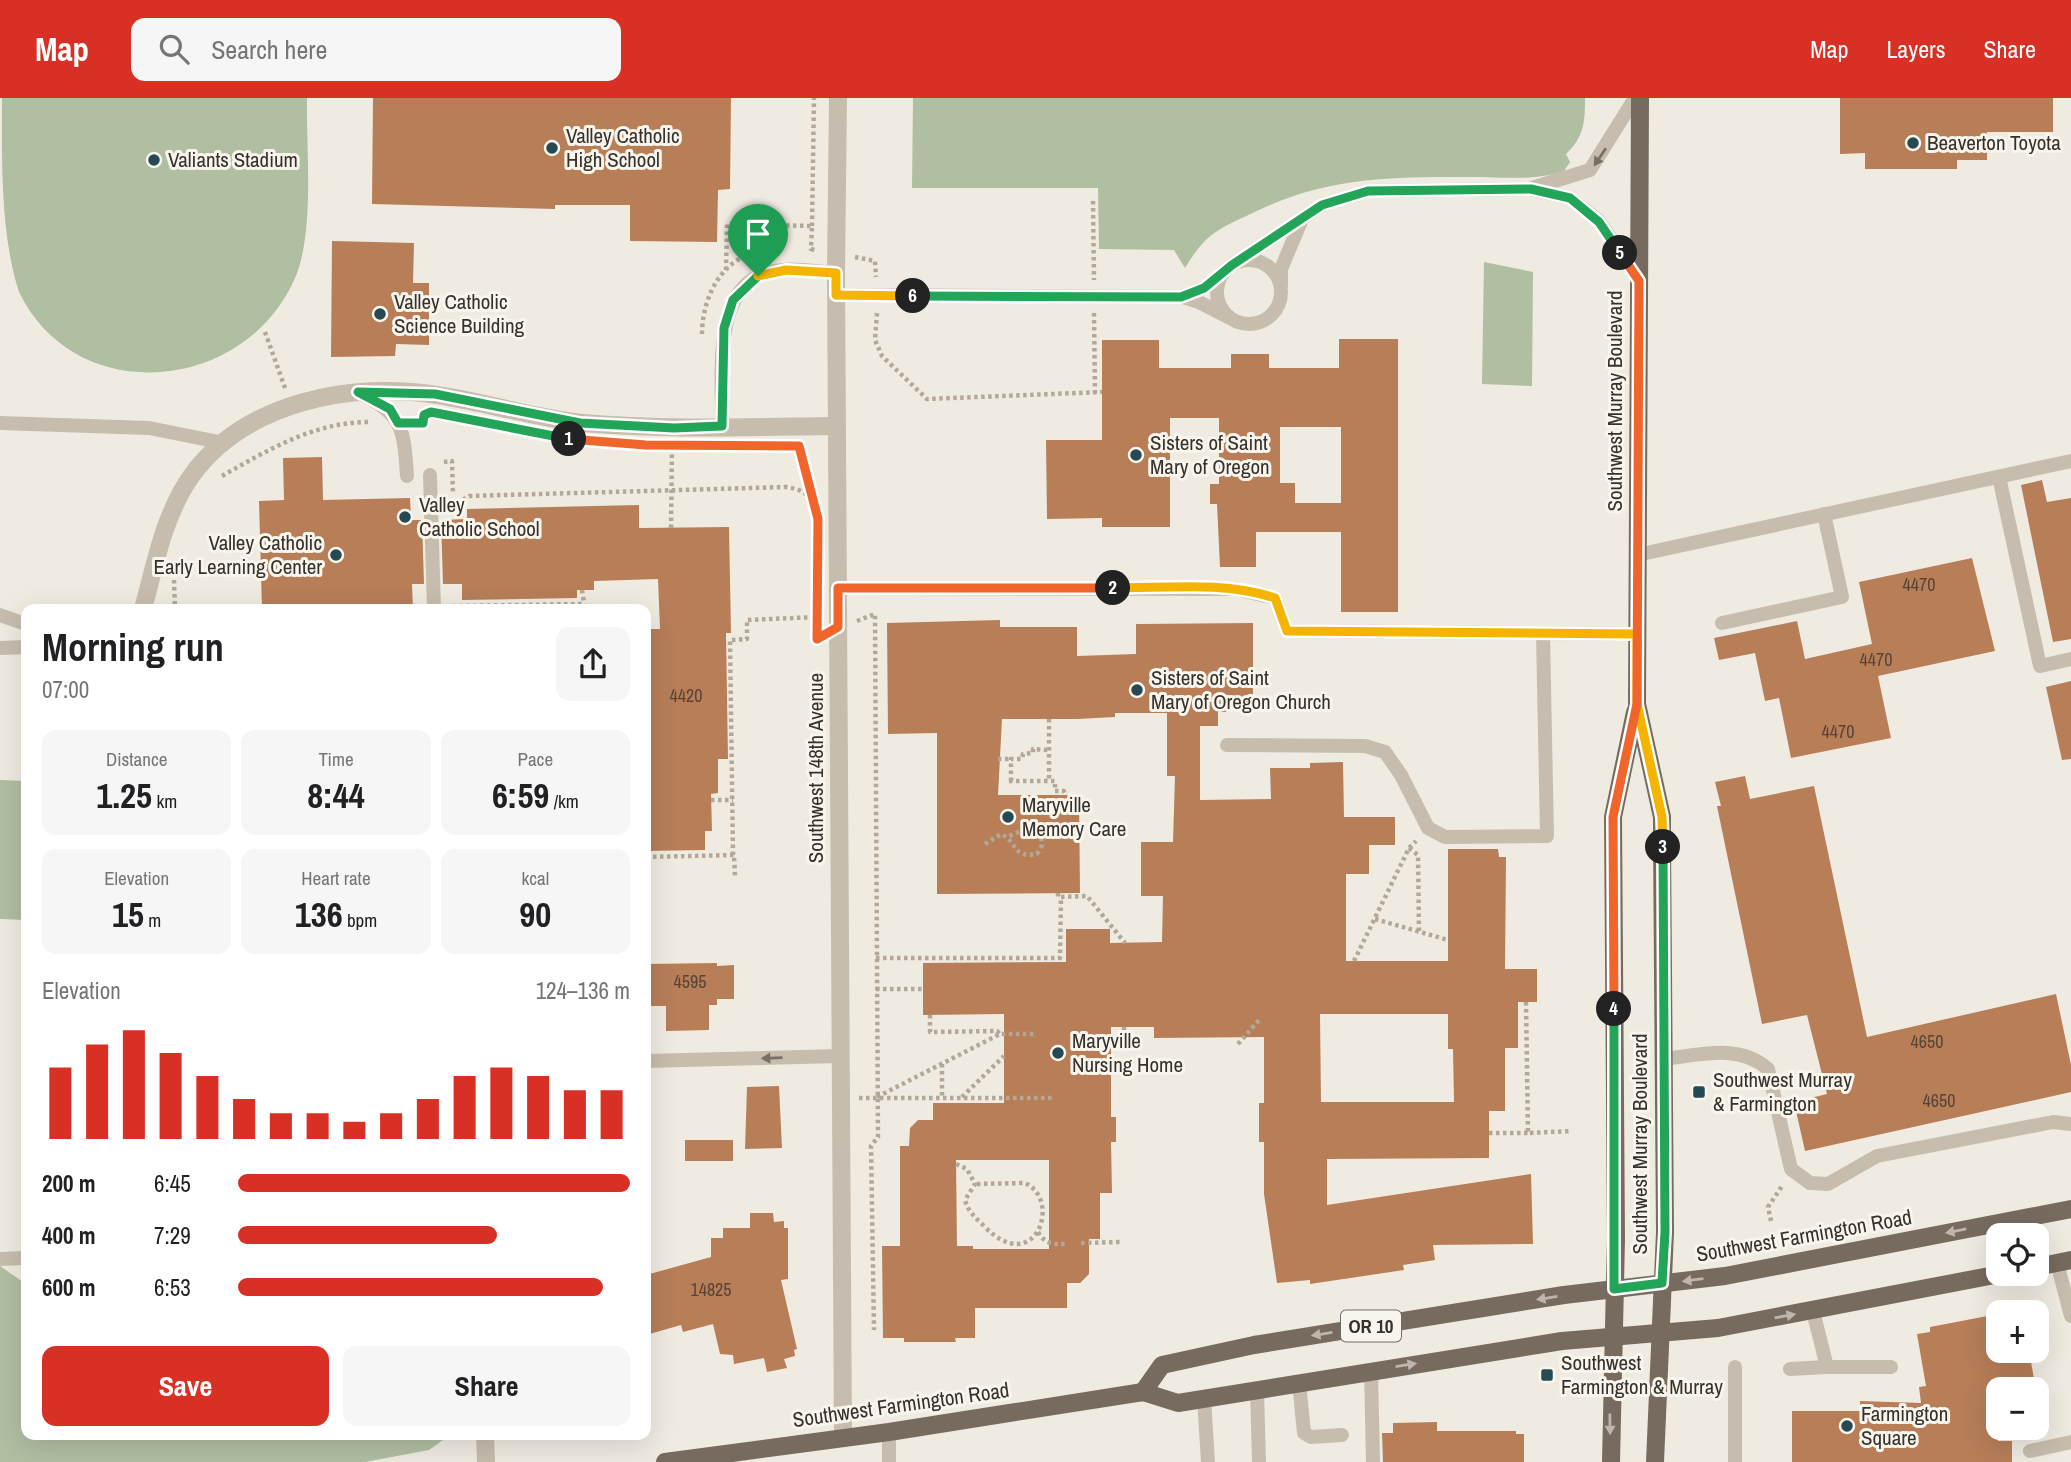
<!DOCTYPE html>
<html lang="en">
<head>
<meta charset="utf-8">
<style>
  :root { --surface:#fff; --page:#f6f6f6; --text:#202124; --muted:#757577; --accent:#d93025 }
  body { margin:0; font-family:"Archivo Narrow",sans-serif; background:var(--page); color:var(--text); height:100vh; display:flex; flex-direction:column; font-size:26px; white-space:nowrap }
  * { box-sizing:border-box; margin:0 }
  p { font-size:23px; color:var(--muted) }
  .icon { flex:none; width:38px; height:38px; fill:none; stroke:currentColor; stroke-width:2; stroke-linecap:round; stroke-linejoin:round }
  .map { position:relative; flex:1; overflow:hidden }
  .drawer { position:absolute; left:21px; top:506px; width:630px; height:836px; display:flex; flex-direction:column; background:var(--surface); border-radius:14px; box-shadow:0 7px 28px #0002 }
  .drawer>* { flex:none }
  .buttons { position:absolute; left:1986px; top:1125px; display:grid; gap:14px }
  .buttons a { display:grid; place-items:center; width:63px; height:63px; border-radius:14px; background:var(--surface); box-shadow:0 7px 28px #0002; font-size:35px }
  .pin { position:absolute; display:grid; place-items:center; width:60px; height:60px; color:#fff; margin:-72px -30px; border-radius:50% 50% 50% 0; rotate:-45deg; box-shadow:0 0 7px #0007 }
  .pin .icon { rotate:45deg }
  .km { position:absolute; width:35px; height:35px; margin:-18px; border-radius:50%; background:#222; color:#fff; font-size:19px; line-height:35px; text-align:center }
  .round { display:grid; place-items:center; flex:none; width:74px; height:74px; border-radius:14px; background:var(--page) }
  .summary { display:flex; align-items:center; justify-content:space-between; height:119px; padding:0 21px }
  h1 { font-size:38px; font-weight:800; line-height:52px }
  .stats { display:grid; grid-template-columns:repeat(3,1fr); gap:10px; height:119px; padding:7px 21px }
  .stats div { display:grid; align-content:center; border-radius:14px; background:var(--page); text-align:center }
  .stats b { font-size:35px; font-weight:800 }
  .stats small { font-size:19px; font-weight:400 }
  .stats p { font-size:19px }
  .chart { height:196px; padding:14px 21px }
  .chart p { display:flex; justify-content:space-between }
  .chart svg { width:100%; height:126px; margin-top:7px; stroke:var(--accent); stroke-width:6 }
  .action { display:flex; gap:14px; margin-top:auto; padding:14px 21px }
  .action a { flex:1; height:80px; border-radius:14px; background:var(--accent); color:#fff; font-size:28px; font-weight:800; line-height:80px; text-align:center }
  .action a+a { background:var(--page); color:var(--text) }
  ul { padding:0 21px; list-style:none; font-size:23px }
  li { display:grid; grid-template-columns:112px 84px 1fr; align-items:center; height:52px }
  li i { height:18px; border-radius:9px; background:var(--accent) }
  header { display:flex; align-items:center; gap:42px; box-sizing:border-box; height:98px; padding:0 35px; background:var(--accent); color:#fff }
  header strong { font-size:33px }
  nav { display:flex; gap:38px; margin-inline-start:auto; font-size:24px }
  .search { width:490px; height:63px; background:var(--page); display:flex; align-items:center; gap:18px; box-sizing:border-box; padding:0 24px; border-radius:14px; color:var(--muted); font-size:26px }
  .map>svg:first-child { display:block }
  .green { fill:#b0bea2 }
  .building { fill:#b77e58; fill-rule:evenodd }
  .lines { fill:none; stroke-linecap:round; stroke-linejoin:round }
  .path { stroke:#b3a898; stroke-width:4.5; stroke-dasharray:3.5 3.5; stroke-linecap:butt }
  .service { stroke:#c7bdae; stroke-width:14 }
  .minor { stroke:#c7bdae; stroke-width:18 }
  .primary { stroke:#776a5e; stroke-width:18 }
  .oneway { fill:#787066 }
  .oneway2 { fill:#beb6ad }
  .split-1-casing { stroke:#fff; stroke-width:14 }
  .split-2-casing { stroke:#fff; stroke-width:14 }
  .split-3-casing { stroke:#fff; stroke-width:14 }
  .split-4-casing { stroke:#fff; stroke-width:14 }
  .split-5-casing { stroke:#fff; stroke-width:14 }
  .split-6-casing { stroke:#fff; stroke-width:14 }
  .split-7-casing { stroke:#fff; stroke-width:14 }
  .split-1 { stroke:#22a559; stroke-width:9 }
  .split-2 { stroke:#f0652b; stroke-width:9 }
  .split-3 { stroke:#f5b400; stroke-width:9 }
  .split-4 { stroke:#22a559; stroke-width:9 }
  .split-5 { stroke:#f0652b; stroke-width:9 }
  .split-6 { stroke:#22a559; stroke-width:9 }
  .split-7 { stroke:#f5b400; stroke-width:9 }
  .poi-dot { fill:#264954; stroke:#f8f5ed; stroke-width:2.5 }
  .labels { text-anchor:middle; stroke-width:6; stroke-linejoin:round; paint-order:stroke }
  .number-label { font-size:18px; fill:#574436 }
  .shield { fill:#f8f5ed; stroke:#716c65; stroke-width:2 }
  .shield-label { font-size:19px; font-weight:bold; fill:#37312b }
  .poi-label { font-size:21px; fill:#37312b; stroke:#f8f5ed; text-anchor:start }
  .street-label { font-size:21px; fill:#37312b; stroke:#f8f5ed }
</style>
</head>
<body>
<header>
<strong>Map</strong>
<div class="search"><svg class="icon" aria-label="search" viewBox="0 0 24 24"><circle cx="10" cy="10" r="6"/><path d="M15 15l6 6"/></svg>Search here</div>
<nav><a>Map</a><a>Layers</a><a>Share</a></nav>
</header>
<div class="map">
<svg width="2071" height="1364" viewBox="0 0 2071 1364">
  <rect width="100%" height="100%" fill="#f0ebe1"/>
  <!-- green -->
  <g class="green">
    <path d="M2,0H307C306,51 315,134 295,180C246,294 76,312 19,194C0,135 2,63 2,0Z"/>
    <path d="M913,0H1585C1585,24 1584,39 1566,56L1570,64L1564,73C1536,83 1503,79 1474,79C1395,79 1331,78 1259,112C1221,130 1207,133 1185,170L1174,152L1099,151L1098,90H912Z"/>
    <path d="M1484,164L1533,174L1532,288L1482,286Z"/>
    <path d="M0,682L26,683V822L0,821Z"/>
    <path d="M0,1168L26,1186V1337H444L443,1342L429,1352L365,1364H0Z"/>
  </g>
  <!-- building -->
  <g class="building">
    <path d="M373,0H731L730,91L718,92L717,144L630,143V107H555V111L372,106Z"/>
    <path d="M1840,0H2053V34H1987V62H1957V71H1865V55L1840,56Z"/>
    <path d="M332,143L414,145L413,185H429V247L396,246L395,258L331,259Z"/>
    <path d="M1339,241H1398V514H1341V434H1256V469H1220L1217,406H1210V386H1219V320H1170V429H1102V420L1047,421L1046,342H1102V242H1159V270H1231V256H1269V270H1339ZM1280,329H1341V405H1295V385H1280Z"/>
    <path d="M322,359L323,402L410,400L411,422H422L424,486H412L413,511H262L259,403L284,402L283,360Z"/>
    <path d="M2042,382L2047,404L2071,400V541L2053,544L2021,387Z"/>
    <path d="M639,407V430L729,429L731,535H726L728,661H718V695L711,696L712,733H705V752L646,753V531H660L658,481L594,483V492H577V500L462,502V486H443L441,422L467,421V411Z"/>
    <path d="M1972,460L1995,553L1878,578L1891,640L1791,660L1779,600L1765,603L1755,555L1719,562L1714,540L1797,523L1805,561L1872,546L1859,484Z"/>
    <path d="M1000,522V529H1077V558L1136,556V526L1253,525V607H1230V614H1218V628H1200V702L1271,701L1270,670H1310V665L1343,664L1344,719H1395V747H1369V776H1346V863H1448V751H1498L1499,759H1506L1505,871H1537V904H1518V950H1505V1013H1489V1060L1327,1061V1107L1531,1076L1533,1146L1433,1147L1435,1162L1403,1167L1404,1172L1310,1186V1182L1277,1185L1264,1096V1044H1259V1005H1264V939L1154,940V929H1111V1019H1116V1044H1111L1112,1095H1100V1141H1089V1176L1080,1185H1067V1210H975V1240H955L956,1244H904V1240H883L882,1148H900V1048H909L910,1030L918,1022H933V1005H1004V916L923,917V865L1066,864V831H1110V845L1162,844L1163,798H1141V744H1173L1175,678H1167V615H1115V619L1077,621H1002L998,697H1079L1080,795L937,796V635L888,636L887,525ZM1320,916H1448V951H1453L1454,1004H1321ZM956,1062H1049V1151H973V1148H957Z"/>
    <path d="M2071,583V661L2062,662L2046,589Z"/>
    <path d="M1745,678L1750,701L1814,688L1867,939L2056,896L2071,967V994L1805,1053L1794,1004L1827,996L1807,917L1762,926L1717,708H1721L1715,684Z"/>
    <path d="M717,865V868L734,867V901H717V907H709V932L666,933V908H646V866Z"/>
    <path d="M779,988L782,1050L745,1051L747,989Z"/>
    <rect x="685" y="1042" width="48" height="21"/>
    <path d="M750,1115H773L774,1124L784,1123V1130H788V1181L781,1182L797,1251L794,1252L795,1258L784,1261L787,1270L767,1274L764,1260L734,1266L733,1257L720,1256L713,1226L683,1234L681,1227L646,1237V1177L711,1159V1140H723V1130H750Z"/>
    <path d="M1998,1216V1253H2029L2036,1292H1998V1343H2012V1364H1792V1313H1860V1303L1921,1305L1919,1289L1926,1288L1917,1236L1930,1234V1229Z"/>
    <path d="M1437,1324V1333H1516V1336H1524V1364H1383L1382,1335H1393V1325Z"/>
  </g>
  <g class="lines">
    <!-- path -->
    <g class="path">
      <path d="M1093,103L1094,182"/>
      <path d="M812,128L814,0"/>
      <path d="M855,159L875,163L876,179"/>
      <path d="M726,172L727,126L812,128L811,151L815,152"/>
      <path d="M877,215L875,242L882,258L927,301L1102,294"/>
      <path d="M1094,215L1095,295"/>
      <path d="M265,234L285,290"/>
      <path d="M702,236C702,197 725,153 769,153"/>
      <path d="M798,348L813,400"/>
      <path d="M444,364L452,363L453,396"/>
      <path d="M222,378C268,352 314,324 369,324"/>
      <path d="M451,409L469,398L786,389C800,391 809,395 815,408"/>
      <path d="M671,430L672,349"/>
      <path d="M174,482L175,511"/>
      <path d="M582,492L585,511"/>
      <path d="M452,508L584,506"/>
      <path d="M857,523L875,516L878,1039L871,1048L874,1232"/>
      <path d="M1049,621V683"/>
      <path d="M998,661H1011"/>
      <path d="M1009,683H1055V693H1064V697"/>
      <path d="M1011,683V661H1022L1023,656L1033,655V651L1049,652"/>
      <path d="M711,702H733"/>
      <path d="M985,746L1001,736C1019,745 1011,760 1037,756L1042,747L1041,738L1021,733L1007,739"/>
      <path d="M1409,750L1418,757L1419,834"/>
      <path d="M733,757L730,542L747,541V522L817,519"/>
      <path d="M646,759L734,757L735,778"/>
      <path d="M1058,795V799L1087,798L1125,845"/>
      <path d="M1375,821L1448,842"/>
      <path d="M876,860H1060L1061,799"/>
      <path d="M1354,863L1409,750L1416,743"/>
      <path d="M876,891H923"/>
      <path d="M1526,904L1528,1035L1572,1033"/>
      <path d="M930,917V934L997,933L1000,936"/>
      <path d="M1124,929V944"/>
      <path d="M1238,946L1260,921"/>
      <path d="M942,966V1000"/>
      <path d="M877,999L1000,936H1034L1035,939"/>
      <path d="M962,999L1004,958"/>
      <path d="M859,1000H1054"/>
      <path d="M1489,1035H1528"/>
      <path d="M956,1066L967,1071L975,1086L965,1102C968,1114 976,1120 984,1128C1035,1181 1063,1102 1025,1085L975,1086"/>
      <path d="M1771,1123L1768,1109L1782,1088"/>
      <path d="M1038,1134C1046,1147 1053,1146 1067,1146"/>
      <path d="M1081,1145L1120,1144"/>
    </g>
    <!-- service -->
    <g class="service">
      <path d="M1532,90L1590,72L1635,0"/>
      <circle cx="1249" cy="194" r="32"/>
      <path d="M1281,187V171L1302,121"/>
      <path d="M836,197L1181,199L1204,190L1232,167L1322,107L1368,93L1530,91L1570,100L1599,123L1639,182"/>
      <path d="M1183,199L1199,204L1228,219"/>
      <path d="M359,295C403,316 404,331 407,378"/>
      <path d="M0,325L149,330L224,345"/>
      <path d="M722,328C723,282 710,188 770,174C791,169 815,173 836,175"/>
      <path d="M430,377L434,511"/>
      <path d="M1999,379L2040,568L2071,561"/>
      <path d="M1637,457L2071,363"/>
      <path d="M838,490L1235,491L1275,500L1287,533L1637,536"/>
      <path d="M0,517L26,526"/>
      <path d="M1722,525L1842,499L1824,416"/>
      <path d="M0,550L26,549"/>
      <path d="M1227,647L1365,648L1385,654L1401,677L1428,730L1445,739L1547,738L1543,536"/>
      <path d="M1664,961C1699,957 1739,945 1768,971L1791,1071L1810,1085L1828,1086L1877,1058L2053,1024L2071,1026"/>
      <path d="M646,963L840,958"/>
      <path d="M0,1161L26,1160"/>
      <path d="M2057,1165L2071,1218"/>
      <path d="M1827,1269H1891"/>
      <path d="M1790,1271L1827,1269L1813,1213"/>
      <path d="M1371,1273L1373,1364"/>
      <path d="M1299,1284L1304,1335L1311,1339L1342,1337"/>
      <path d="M1257,1292L1259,1364"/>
      <path d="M1204,1301L1208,1364"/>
      <path d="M889,1334V1364"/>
      <path d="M2030,1353L2071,1344"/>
      <path d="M1735,1364V1269"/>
    </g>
    <!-- minor -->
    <g class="minor">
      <path d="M838,0L836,175L843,1339"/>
      <path d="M143,511C155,467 164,416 192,377C245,304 352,283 437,297C485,304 534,320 583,325C667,332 752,329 837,328"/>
      <path d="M485,1337L486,1364"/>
    </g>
    <!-- primary -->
    <g class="primary">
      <path d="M1640,0L1637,606L1662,719V742L1665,1134L1655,1364"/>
      <path d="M2037,1169L2071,1162"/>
      <path d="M1143,1294L1162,1267L1254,1247L1564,1197L1725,1178L2071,1111"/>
      <path d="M665,1364L889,1334L1143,1294L1178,1305L1562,1243L1718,1230L2000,1176"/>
      <path d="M1611,1364L1616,1141L1613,719L1635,614"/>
    </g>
  </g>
  <!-- one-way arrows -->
  <defs><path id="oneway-solid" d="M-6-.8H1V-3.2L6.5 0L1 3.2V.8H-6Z" transform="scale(1.75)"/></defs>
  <g class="oneway">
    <use href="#oneway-solid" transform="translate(1600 59) rotate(124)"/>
    <use href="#oneway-solid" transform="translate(772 960) rotate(178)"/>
  </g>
  <g class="oneway2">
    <use href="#oneway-solid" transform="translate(1956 1133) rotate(169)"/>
    <use href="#oneway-solid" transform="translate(1693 1182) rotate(173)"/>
    <use href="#oneway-solid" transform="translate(1547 1200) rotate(171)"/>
    <use href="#oneway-solid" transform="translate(1785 1218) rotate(-10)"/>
    <use href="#oneway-solid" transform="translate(1322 1236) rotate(171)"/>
    <use href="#oneway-solid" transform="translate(1406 1267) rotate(-9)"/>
    <use href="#oneway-solid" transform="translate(1610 1326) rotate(89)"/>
  </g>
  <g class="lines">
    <defs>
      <path id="split-1" d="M569,341L431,314L424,317L423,325H398L390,311L358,294L435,296L580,325L674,330L722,328L724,230L733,202L758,178"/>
      <path id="split-2" d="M569,341L646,347L799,348L818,421L817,541L838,529V490H1113"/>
      <path id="split-3" d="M1113,490C1166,490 1225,483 1275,500L1287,533L1637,536V606L1662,719L1663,749"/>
      <path id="split-4" d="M1614,911V1191L1662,1185L1665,1134L1663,749"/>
      <path id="split-5" d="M1614,911L1613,719L1637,606L1639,183L1620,155"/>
      <path id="split-6" d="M913,198L1181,199L1204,190L1232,167L1322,107L1368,93L1531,91L1570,100L1599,124L1620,155"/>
      <path id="split-7" d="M758,178L786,172L836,175V197L913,198"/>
    </defs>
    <!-- split-1 casing -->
    <use href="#split-1" class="split-1-casing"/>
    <!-- split-2 casing -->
    <use href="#split-2" class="split-2-casing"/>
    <!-- split-3 casing -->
    <use href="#split-3" class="split-3-casing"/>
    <!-- split-4 casing -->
    <use href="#split-4" class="split-4-casing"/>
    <!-- split-5 casing -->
    <use href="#split-5" class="split-5-casing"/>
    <!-- split-6 casing -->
    <use href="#split-6" class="split-6-casing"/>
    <!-- split-7 casing -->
    <use href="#split-7" class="split-7-casing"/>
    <!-- split-1 -->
    <use href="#split-1" class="split-1"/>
    <!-- split-2 -->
    <use href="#split-2" class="split-2"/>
    <!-- split-3 -->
    <use href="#split-3" class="split-3"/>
    <!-- split-4 -->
    <use href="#split-4" class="split-4"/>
    <!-- split-5 -->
    <use href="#split-5" class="split-5"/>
    <!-- split-6 -->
    <use href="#split-6" class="split-6"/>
    <!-- split-7 -->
    <use href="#split-7" class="split-7"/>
  </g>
  <!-- markers -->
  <g class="poi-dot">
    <circle cx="1913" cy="45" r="7"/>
    <circle cx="552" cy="50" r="7"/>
    <circle cx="154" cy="62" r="7"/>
    <circle cx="380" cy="216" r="7"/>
    <circle cx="1136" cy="357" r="7"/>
    <circle cx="405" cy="419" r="7"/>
    <circle cx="336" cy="457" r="7"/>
    <circle cx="1137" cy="592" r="7"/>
    <circle cx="1008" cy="719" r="7"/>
    <circle cx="1058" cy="955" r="7"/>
    <rect x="1692" y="987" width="14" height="14" rx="3.5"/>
    <rect x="1540" y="1270" width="14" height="14" rx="3.5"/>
    <circle cx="1847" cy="1328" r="7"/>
  </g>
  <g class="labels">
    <!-- number labels -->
    <g class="number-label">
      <text x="1919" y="493">4470</text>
      <text x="1876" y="568">4470</text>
      <text x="686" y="604">4420</text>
      <text x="1838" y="640">4470</text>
      <text x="690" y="890">4595</text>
      <text x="1927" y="950">4650</text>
      <text x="1939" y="1009">4650</text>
      <text x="711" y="1198">14825</text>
    </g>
    <!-- shield labels -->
    <rect class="shield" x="1341" y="1212.5" width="60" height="31" rx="5"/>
    <g class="shield-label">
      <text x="1371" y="1235">OR 10</text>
    </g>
    <!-- poi labels -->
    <g class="poi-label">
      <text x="566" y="45">Valley Catholic<tspan x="566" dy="24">High School</tspan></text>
      <text x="1927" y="52">Beaverton Toyota</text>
      <text x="168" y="69">Valiants Stadium</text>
      <text x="394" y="211">Valley Catholic<tspan x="394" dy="24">Science Building</tspan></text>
      <text x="1150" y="352">Sisters of Saint<tspan x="1150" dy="24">Mary of Oregon</tspan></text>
      <text x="419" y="414">Valley<tspan x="419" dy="24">Catholic School</tspan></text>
      <text x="322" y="452" text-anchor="end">Valley Catholic<tspan x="322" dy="24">Early Learning Center</tspan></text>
      <text x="1151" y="587">Sisters of Saint<tspan x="1151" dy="24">Mary of Oregon Church</tspan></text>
      <text x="1022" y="714">Maryville<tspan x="1022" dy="24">Memory Care</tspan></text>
      <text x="1072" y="950">Maryville<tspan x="1072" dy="24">Nursing Home</tspan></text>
      <text x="1713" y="989">Southwest Murray<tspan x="1713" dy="24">&amp; Farmington</tspan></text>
      <text x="1561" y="1272">Southwest<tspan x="1561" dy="24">Farmington &amp; Murray</tspan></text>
      <text x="1861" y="1323">Farmington<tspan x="1861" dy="24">Square</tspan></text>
    </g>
    <!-- street labels -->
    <g class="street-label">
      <text transform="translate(1615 303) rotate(-90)" y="7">Southwest Murray Boulevard</text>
      <text transform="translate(816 670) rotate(-90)" y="7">Southwest 148th Avenue</text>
      <text transform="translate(1640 1046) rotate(-90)" y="7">Southwest Murray Boulevard</text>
      <text transform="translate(1804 1138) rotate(-10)" y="7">Southwest Farmington Road</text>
      <text transform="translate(901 1307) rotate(-8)" y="7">Southwest Farmington Road</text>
    </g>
  </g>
</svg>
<div class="buttons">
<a><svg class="icon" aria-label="locate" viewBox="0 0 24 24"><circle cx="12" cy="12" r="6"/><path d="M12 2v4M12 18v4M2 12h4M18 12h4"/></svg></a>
<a>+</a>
<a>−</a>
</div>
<div class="pin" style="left:758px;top:178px;background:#1e9e55"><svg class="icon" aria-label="arrive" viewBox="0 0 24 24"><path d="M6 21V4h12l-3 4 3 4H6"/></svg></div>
<b class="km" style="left:569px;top:341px">1</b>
<b class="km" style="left:1113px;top:490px">2</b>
<b class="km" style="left:1663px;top:749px">3</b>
<b class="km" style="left:1614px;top:911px">4</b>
<b class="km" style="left:1620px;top:155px">5</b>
<b class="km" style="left:913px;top:198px">6</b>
<section class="drawer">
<div class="summary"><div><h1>Morning run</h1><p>07:00</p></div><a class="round"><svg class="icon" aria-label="share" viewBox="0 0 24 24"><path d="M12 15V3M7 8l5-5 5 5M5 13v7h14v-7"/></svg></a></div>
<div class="stats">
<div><p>Distance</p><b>1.25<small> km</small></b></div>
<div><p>Time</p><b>8:44</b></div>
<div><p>Pace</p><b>6:59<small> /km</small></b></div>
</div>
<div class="stats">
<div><p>Elevation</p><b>15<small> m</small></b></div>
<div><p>Heart rate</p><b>136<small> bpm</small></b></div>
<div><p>kcal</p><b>90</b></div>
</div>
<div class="chart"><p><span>Elevation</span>124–136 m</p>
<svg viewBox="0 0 160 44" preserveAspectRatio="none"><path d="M5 44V19M15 44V11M25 44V6M35 44V14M45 44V22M55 44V30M65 44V35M75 44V35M85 44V38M95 44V35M105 44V30M115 44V22M125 44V19M135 44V22M145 44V27M155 44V27"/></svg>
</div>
<ul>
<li><b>200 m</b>6:45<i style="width:100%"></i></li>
<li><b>400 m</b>7:29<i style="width:66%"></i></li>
<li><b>600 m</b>6:53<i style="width:93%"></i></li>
</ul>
<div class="action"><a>Save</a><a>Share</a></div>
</section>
</div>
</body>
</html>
